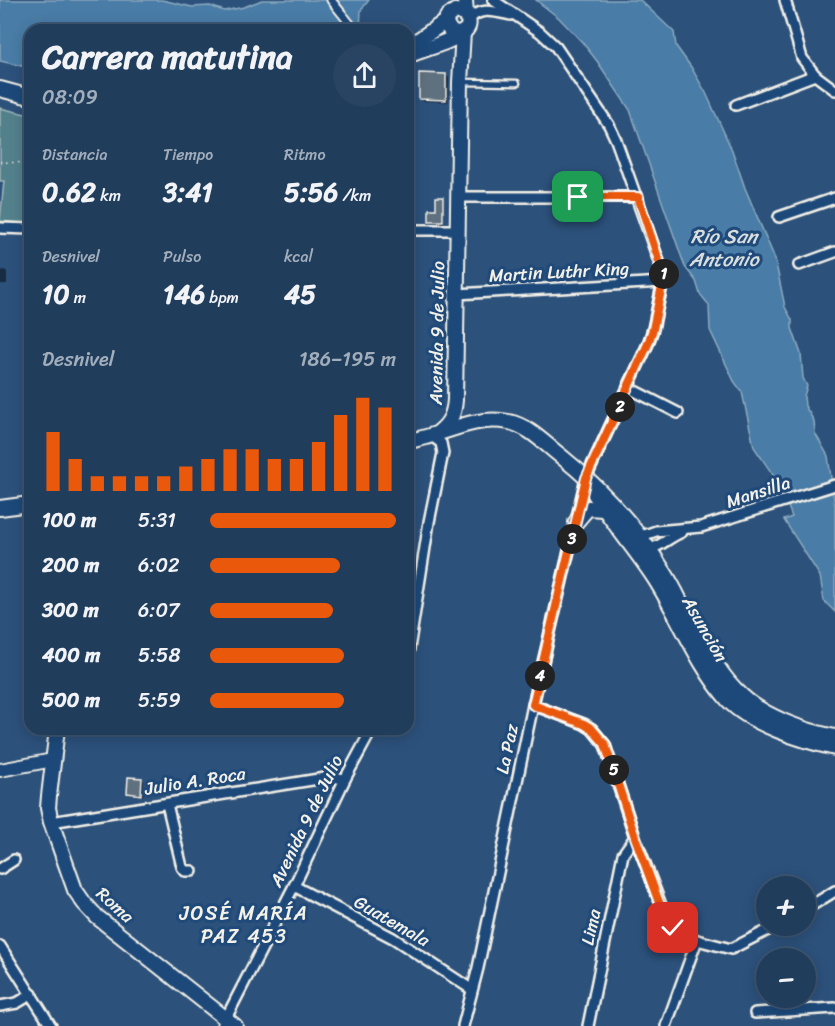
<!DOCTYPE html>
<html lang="es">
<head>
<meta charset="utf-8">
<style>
  :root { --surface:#213d5c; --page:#294462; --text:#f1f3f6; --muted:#a2aebb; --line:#3e5672; --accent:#ea580c }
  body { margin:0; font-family:Sriracha,sans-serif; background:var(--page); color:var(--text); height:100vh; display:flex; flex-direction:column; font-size:22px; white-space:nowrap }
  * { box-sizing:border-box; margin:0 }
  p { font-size:20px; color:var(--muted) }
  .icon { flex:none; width:33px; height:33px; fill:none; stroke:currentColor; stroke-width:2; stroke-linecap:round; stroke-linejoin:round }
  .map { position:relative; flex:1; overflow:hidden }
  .panel { position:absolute; left:24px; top:24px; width:390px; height:711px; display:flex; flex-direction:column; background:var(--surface); border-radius:18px; box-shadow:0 3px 15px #0003,0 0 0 2px var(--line) }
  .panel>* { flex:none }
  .tools { position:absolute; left:756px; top:876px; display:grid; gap:12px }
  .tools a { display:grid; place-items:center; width:60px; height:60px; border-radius:50%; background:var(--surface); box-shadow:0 3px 15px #0003,0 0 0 2px var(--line); font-size:30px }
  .pin { position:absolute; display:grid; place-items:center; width:51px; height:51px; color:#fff; margin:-26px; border-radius:12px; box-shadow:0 3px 9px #0006 }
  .km { position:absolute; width:30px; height:30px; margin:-15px; border-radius:50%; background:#222; color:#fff; font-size:16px; line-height:30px; text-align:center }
  .round { display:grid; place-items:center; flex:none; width:63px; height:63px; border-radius:32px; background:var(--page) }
  .headline { display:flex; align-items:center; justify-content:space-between; height:102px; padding:0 18px }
  h1 { font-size:33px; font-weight:800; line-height:45px }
  .stats { display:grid; grid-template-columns:repeat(3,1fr); gap:9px; height:102px; padding:6px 18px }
  .stats div { display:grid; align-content:center }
  .stats b { font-size:26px; font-weight:800 }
  .stats small { font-size:16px; font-weight:400 }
  .stats p { font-size:16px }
  .chart { height:168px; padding:12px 18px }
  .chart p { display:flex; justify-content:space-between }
  .chart svg { width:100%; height:108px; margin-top:6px; stroke:var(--accent); stroke-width:6 }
  ul { padding:0 18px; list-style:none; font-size:20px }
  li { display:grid; grid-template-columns:96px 72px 1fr; align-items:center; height:45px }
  li i { height:15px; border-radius:8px; background:var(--accent) }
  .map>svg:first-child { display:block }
  .green { fill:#52818b; stroke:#a3b9ba; stroke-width:1.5 }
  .water { fill:#487ca6; stroke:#8dabc0; stroke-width:1.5 }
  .shadow { fill:#0007 }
  .building { fill:#5e6f7f; stroke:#f4f1e8; stroke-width:1.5 }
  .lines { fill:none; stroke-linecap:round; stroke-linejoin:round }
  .service-casing { stroke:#f4f1e8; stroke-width:9 }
  .pedestrian-casing { stroke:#f4f1e8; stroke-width:11 }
  .minor-casing { stroke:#f4f1e8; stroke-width:14 }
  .tertiary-casing { stroke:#f4f1e8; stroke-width:16 }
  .secondary-casing { stroke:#f4f1e8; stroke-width:18 }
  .path { stroke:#f4f1e8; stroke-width:1.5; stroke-dasharray:1.5 4.5; stroke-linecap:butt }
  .service { stroke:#1f4a7a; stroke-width:4.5 }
  .pedestrian { stroke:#1f4a7a; stroke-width:7 }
  .minor { stroke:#1f4a7a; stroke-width:9 }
  .tertiary { stroke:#1f4a7a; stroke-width:12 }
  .secondary { stroke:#1f4a7a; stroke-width:14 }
  .route-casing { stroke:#fff; stroke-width:12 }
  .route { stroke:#ea580c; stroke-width:8 }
  .labels { text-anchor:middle; stroke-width:6; stroke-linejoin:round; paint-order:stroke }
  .street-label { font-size:18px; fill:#f4f1e8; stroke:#1f4a7a }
  .water-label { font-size:20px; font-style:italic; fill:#dadfde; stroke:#1f4a7a }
  .neighbourhood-label { font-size:20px; letter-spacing:1.5px; fill:#f4f1e8; stroke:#1f4a7a }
</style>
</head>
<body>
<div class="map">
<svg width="835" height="1026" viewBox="0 0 835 1026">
  <rect width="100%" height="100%" fill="#2c517b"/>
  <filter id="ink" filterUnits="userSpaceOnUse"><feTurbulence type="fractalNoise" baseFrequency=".0167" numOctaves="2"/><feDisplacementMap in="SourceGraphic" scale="12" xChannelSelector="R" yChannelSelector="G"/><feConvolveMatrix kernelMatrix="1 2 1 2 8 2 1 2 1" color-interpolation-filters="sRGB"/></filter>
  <g filter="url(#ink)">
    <!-- green -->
    <path class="green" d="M0,108L30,115V224L0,221L4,181H0Z"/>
    <!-- water -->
    <g class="water">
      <path d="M0,0H162L192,7L210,6L224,11L244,7L262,0H369L361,10L360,30H30V68L0,61Z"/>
      <path d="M536,0H640L674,32L676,46L691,67L706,93L732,150L745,188L775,259L785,307L792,320V328L801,354L803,378L807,386L804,396L805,406L814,421L815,433L828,456L835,507V612L824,601L820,576L784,520L792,517L780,485L754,447L742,392L734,381L710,330L709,305L700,294L696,281L685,267L630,110L597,61L583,43L559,18Z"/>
    </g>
    <!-- shadow -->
    <g class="shadow">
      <path d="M446,75L449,78L448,102L423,101L420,98Z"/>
      <path d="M443,199L444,201V223L433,222L431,221Z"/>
      <path d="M5,270L7,272V284H0V271Z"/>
      <path d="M30,698V711H25L23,709V699Z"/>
      <path d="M142,779L144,781L143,796L130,795L128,793Z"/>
    </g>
    <!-- building -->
    <g class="building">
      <path d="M419,73L446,74V100L419,99Z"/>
      <path d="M436,197H443V221H429V209H436Z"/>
      <path d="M128,777L142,778L141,795L127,793Z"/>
    </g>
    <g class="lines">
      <defs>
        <path id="service" d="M462,82L517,83"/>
        <path id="pedestrian" d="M331,0L355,30"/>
        <g id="minor">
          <path d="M785,0L802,58L815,75L835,90"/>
          <path d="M468,21C479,6 496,12 511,15"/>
          <path d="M736,105L815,75"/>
          <path d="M457,197H638"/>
          <path d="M779,217L835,198"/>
          <path d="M0,228L30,229"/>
          <path d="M408,230H457"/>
          <path d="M799,265L835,252"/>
          <path d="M457,294L663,282"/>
          <path d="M629,388L678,413"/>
          <path d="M636,538L656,531L701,527L835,485"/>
          <path d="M644,551C658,549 669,537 682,532"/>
          <path d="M408,655L429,522L443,453L441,443L433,437"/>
          <path d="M533,705L584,724L592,729L605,745L635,837L668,923L673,928L697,940L731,949L776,926"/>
          <path d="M167,804L182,867L185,871H192"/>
          <path d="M51,822L331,777L345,779"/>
          <path d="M0,869L14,860"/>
          <path d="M294,886L393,938L471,989"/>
          <path d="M806,909L835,891"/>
          <path d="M0,946L51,1026"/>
          <path d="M0,1006L17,1003L32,994"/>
          <path d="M755,1013L835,1008"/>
          <path d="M222,1026L294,886L345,779L372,729"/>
          <path d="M463,1026L478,968L533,705L586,478L648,344L653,329L664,276L616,140L609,125L556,47L540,32L493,0"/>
          <path d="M588,1026L623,854L635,837"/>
          <path d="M666,1026L697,940"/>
        </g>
        <path id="tertiary" d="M0,770L53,760"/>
        <g id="secondary">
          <path d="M465,0L466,15"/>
          <path d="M408,47L446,21"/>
          <path d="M408,56C423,49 453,42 465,31C474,22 465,12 455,11L447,17L446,24L452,33L459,34"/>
          <path d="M0,89L30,97"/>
          <path d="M439,432C450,423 454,414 455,400L460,82L463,32"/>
          <path d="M408,441C444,436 470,415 509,422C529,426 546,445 562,457C602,489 637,528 664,572C674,587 681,604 690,620C704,645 719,675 741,695C764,717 804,731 835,737"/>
          <path d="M592,489C610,521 635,548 655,579C680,618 697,664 728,700C749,724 804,741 835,748"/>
          <path d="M0,508L30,504"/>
          <path d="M576,522L588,508L603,509"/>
          <path d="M57,729L49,796L48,808L51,822L75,890L84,903L97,917L235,1026"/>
        </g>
      </defs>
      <!-- service casing -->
      <use href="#service" class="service-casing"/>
      <!-- pedestrian casing -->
      <use href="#pedestrian" class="pedestrian-casing"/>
      <!-- minor casing -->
      <use href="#minor" class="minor-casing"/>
      <!-- tertiary casing -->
      <use href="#tertiary" class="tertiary-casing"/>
      <!-- secondary casing -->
      <use href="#secondary" class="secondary-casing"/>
      <!-- path -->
      <path class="path" d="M0,162L30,163"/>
      <!-- service -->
      <use href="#service" class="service"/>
      <!-- pedestrian -->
      <use href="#pedestrian" class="pedestrian"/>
      <!-- minor -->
      <use href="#minor" class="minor"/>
      <!-- tertiary -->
      <use href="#tertiary" class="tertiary"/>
      <!-- secondary -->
      <use href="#secondary" class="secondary"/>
    </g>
  </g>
  <g class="lines" filter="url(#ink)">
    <defs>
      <path id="route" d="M578,197H638L664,276L653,329L648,344L586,478L533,705L584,724L592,729L605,744L635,837L664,916L673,928"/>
    </defs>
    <!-- route casing -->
    <use href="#route" class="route-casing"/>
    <!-- route -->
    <use href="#route" class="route"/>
  </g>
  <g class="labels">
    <!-- street labels -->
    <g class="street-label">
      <text transform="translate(559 272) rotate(-3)" y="6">Martin Luthr King</text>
      <text transform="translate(437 333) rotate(-89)" y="6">Avenida 9 de Julio</text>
      <text transform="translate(758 492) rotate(-18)" y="6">Mansilla</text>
      <text transform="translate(705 629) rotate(60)" y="6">Asunción</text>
      <text transform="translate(507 749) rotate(-78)" y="6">La Paz</text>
      <text transform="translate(195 781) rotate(-9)" y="6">Julio A. Roca</text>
      <text transform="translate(306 821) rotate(-64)" y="6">Avenida 9 de Julio</text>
      <text transform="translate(115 905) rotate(42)" y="6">Roma</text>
      <text transform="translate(392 921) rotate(30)" y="6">Guatemala</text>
      <text transform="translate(591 927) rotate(-78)" y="6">Lima</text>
    </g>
    <!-- water labels -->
    <g class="water-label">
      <text x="724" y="243">Río San<tspan x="724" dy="23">Antonio</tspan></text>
    </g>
    <!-- neighbourhood labels -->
    <g class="neighbourhood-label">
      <text x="244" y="920">JOSÉ MARÍA<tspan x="244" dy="23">PAZ 453</tspan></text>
    </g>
  </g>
</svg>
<div class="tools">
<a>+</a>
<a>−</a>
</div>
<div class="pin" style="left:578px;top:197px;background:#1e9e55"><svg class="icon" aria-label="arrive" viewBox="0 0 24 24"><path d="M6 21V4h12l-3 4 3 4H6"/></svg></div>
<div class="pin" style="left:673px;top:928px;background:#d93025"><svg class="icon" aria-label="check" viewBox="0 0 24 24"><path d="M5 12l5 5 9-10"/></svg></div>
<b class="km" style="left:664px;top:274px">1</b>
<b class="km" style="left:620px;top:407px">2</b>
<b class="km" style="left:572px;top:539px">3</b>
<b class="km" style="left:540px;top:676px">4</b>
<b class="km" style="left:614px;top:770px">5</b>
<section class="panel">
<div class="headline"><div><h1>Carrera matutina</h1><p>08:09</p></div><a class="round"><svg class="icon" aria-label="share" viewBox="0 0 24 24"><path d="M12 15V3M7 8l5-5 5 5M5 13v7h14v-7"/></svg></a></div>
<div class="stats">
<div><p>Distancia</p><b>0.62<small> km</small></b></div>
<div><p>Tiempo</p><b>3:41</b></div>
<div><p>Ritmo</p><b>5:56<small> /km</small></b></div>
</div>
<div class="stats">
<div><p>Desnivel</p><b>10<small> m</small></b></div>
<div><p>Pulso</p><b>146<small> bpm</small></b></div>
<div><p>kcal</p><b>45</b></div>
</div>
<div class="chart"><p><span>Desnivel</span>186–195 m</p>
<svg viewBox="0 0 160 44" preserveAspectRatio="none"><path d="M5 44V20M15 44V31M25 44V38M35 44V38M45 44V38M55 44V38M65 44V34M75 44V31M85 44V27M95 44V27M105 44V31M115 44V31M125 44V24M135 44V13M145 44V6M155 44V10"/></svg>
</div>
<ul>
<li><b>100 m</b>5:31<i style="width:100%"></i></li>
<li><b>200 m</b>6:02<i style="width:70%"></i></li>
<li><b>300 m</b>6:07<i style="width:66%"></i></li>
<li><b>400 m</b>5:58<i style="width:72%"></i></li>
<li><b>500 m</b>5:59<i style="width:72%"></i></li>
</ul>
</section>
</div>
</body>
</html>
